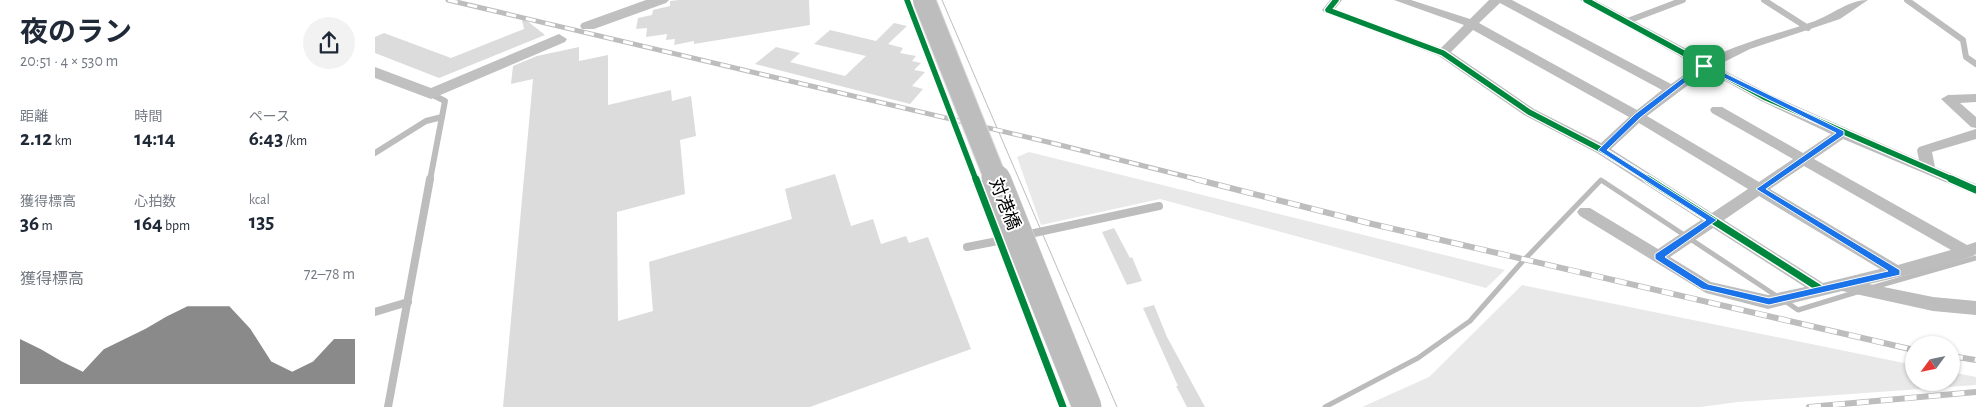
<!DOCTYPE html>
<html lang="ja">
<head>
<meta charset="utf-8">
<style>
  :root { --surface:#fff; --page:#f2f2f3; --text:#1f2937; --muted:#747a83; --accent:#595959 }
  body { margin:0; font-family:"Alegreya Sans","Noto Sans JP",sans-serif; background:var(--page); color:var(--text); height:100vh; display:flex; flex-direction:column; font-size:19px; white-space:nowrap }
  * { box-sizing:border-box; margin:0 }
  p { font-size:16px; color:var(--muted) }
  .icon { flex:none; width:28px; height:28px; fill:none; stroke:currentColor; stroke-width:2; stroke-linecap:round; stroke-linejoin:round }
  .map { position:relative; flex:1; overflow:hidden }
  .drawer { display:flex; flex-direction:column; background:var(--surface); width:375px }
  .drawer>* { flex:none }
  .needle { width:32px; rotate:237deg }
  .buttons { position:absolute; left:1530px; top:336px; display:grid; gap:10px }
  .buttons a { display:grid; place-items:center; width:55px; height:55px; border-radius:50%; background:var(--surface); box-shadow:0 1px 4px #0004; font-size:25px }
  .pin { position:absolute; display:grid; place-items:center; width:42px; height:42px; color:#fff; margin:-21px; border-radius:10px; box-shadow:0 2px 8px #0006 }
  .round { display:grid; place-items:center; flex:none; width:52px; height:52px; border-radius:26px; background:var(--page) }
  .summary { display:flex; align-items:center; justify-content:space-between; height:85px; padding:0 20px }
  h1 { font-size:28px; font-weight:700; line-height:38px }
  .figures { display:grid; grid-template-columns:repeat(3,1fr); gap:8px; height:85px; padding:5px 20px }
  .figures div { display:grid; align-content:center }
  .figures b { font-size:21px; font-weight:700 }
  .figures small { font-size:14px; font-weight:400 }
  .figures p { font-size:14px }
  .chart { height:140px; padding:10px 20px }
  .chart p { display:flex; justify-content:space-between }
  .chart svg { width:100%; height:90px; margin-top:5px; fill:var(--accent); opacity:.7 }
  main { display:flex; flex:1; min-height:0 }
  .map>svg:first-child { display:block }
  .green { fill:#e9e9e9 }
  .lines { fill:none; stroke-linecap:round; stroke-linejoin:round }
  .stream { stroke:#bbb; stroke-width:5 }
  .building { fill:#dcdcdc }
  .lane-far1 { stroke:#bdbdbd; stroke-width:6 }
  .lane { stroke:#bdbdbd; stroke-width:8 }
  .street { fill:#bdbdbd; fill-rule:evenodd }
  .secondary { fill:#c0c0c0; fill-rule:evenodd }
  .tram { stroke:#bdbdbd; stroke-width:1 }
  .rail-far1-casing { stroke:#bdbdbd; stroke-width:5 }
  .rail-casing { stroke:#bdbdbd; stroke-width:6 }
  .rail-far1 { stroke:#fff; stroke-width:3; stroke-dasharray:10; stroke-linecap:butt }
  .rail { stroke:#fff; stroke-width:4.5; stroke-dasharray:12; stroke-linecap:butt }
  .highway-bridge-far1-casing { stroke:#dbdbdb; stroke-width:24; stroke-linecap:butt }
  .highway-bridge-casing { stroke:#dbdbdb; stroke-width:30; stroke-linecap:butt }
  .highway-bridge-far1 { stroke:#bdbdbd; stroke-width:22 }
  .highway-bridge { stroke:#bdbdbd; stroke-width:29 }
  .cycleway-far1-casing { stroke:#fff; stroke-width:8 }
  .cycleway-casing { stroke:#fff; stroke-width:10 }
  .cycleway-far1 { stroke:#00873e; stroke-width:5.5 }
  .cycleway { stroke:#00873e; stroke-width:7 }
  .route { fill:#1a73e8; stroke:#fff; fill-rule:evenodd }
  .labels { text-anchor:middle; stroke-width:4; stroke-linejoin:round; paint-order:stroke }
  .street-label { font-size:18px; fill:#000; stroke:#fff }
</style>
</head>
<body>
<main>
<section class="drawer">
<div class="summary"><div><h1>夜のラン</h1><p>20:51 · 4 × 530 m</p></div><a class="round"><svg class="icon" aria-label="share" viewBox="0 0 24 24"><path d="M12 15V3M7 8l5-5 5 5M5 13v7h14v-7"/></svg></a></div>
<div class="figures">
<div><p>距離</p><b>2.12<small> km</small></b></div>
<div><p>時間</p><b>14:14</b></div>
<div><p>ペース</p><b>6:43<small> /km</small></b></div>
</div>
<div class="figures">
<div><p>獲得標高</p><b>36<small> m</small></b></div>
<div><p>心拍数</p><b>164<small> bpm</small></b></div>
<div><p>kcal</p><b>135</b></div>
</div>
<div class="chart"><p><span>獲得標高</span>72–78 m</p>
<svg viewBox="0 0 160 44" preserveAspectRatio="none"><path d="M0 44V22L10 27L20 33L30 38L40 27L50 22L60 17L70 11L80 6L90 6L100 6L110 17L120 33L130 38L140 33L150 22L160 22V44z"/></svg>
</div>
</section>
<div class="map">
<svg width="1601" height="407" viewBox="0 0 1601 407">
  <rect width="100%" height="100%" fill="#fff"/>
  <!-- green -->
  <g class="green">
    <path d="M654,152L1130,270L1111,288L785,199L666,225L642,157Z"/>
    <path d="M1147,285L1539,365V382H1576V372L1601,377V385L1363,402L1325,407H987L1054,377Z"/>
  </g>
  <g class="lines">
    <!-- stream -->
    <g class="stream">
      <path d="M1499,287L1601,258"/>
      <path d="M1410,301L1423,310L1482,292"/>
      <path d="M950,407L1043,358L1095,321L1147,262L1226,180L1403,297"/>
    </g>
  </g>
  <!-- building -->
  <g class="building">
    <path d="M304,0H434L435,25L319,44V41L299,45L300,39L291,40L292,34L271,37L272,28L261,29L263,18L277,15L278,10L295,6V1Z"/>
    <path d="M146,16L170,35L64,78L0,53V37L9,33L76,58L149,29Z"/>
    <path d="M519,23L532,26L513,44L528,48L525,53L541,56L537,61L546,63L539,70L550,72L537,86L548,89L535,104L380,64L401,47L425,53L415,62L470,76L491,56L439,44L455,30L501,41Z"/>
    <path d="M204,47V61L233,55V105L296,90L297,101L316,96L321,136L305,140L310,194L242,212L243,321L278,311L274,262L417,219L410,189L460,174L476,226L498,219L506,244L531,236L534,243L553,237L596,349L435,407H128L158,79L136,84L138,66L162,56Z"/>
    <path d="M739,228L755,258L757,257L767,281L752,285L727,232Z"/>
    <path d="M779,305L792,337L830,407H812L801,386H803L768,308Z"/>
  </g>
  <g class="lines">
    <!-- lane-far1 -->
    <g class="lane-far1">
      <path d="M1389,0L1433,28"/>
      <path d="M1532,0L1588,40L1591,57L1601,64"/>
      <path d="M1250,22L1308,0"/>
      <path d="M0,153L51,121L67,117"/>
      <path d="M55,180L70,101L56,94"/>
    </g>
    <!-- lane -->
    <g class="lane">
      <path d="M650,235L784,206"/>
      <path d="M592,247L638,238"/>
      <path d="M0,312L33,302"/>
      <path d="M13,407L55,179"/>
    </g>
    <!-- street -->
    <g class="street">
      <path d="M955,0H967L960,9L1066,48L1089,25L1019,0H1036L1095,19L1114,0H1137L1296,84L1322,66L1205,0H1220L1332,60C1366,42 1403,34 1440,21C1458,14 1474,0 1493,0L1465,19L1375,49L1341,66L1396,95L1544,160L1542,150L1544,147L1601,129V139L1557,152L1560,167L1601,184V195L1468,139L1439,159L1592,245L1601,242V254L1598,256L1554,270L1494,284L1558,297L1601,301V315L1558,311L1467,291L1393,309L1331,293L1205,216L1202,212L1205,208H1215L1283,249L1326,220L1222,153L1149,115L1064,56L949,12L947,10ZM1125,3L1287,90L1262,110L1104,23ZM1098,30L1254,117L1226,143L1159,109L1076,52ZM1332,71L1386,101L1456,134L1428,153L1347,107H1337L1335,110L1337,113L1418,159L1384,182L1272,116ZM1264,123L1373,189L1337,213L1236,149ZM1429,166L1576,250L1523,265L1395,189ZM1384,196L1505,269L1448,283L1349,220ZM1338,228L1430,287L1393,295L1336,282L1295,257Z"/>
      <path d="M1601,94V102L1585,103L1601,117V128L1596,127L1566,99L1573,95Z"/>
    </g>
    <!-- secondary -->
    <g class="secondary">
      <path d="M271,0H294L291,3L219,29H207L205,26L207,23Z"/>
      <path d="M184,34L192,39L190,42L56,99L0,78V67L56,88Z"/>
    </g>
    <!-- tram -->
    <path class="tram" d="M567,0L742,407"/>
    <defs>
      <path id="rail-far1" d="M73,0L677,143L825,180"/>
      <g id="rail">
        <path d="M820,179L993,223L1539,350"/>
        <path d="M1576,356L1601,360"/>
        <path d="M1434,407L1601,392"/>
      </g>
    </defs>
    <!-- rail-far1 casing -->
    <use href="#rail-far1" class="rail-far1-casing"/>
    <!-- rail casing -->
    <use href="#rail" class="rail-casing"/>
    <!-- rail-far1 -->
    <use href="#rail-far1" class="rail-far1"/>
    <!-- rail -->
    <use href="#rail" class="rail"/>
    <defs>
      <path id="highway-bridge-far1" d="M549,0L621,180"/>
      <path id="highway-bridge" d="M621,179L712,407"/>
    </defs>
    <!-- highway-bridge-far1 casing -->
    <use href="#highway-bridge-far1" class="highway-bridge-far1-casing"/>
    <!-- highway-bridge casing -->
    <use href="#highway-bridge" class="highway-bridge-casing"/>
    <!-- highway-bridge-far1 -->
    <use href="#highway-bridge-far1" class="highway-bridge-far1"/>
    <!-- highway-bridge -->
    <use href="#highway-bridge" class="highway-bridge"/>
    <defs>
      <g id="cycleway-far1">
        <path d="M532,0L601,180"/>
        <path d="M961,0L953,10L1068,53L1154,112L1227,150L1275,180"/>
        <path d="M1211,0L1391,98L1579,180"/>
      </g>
      <g id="cycleway">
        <path d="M601,179L688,407"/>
        <path d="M1273,179L1444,288"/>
        <path d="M1576,179L1601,190"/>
      </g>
    </defs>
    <!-- cycleway-far1 casing -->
    <use href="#cycleway-far1" class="cycleway-far1-casing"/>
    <!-- cycleway casing -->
    <use href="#cycleway" class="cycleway-casing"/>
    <!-- cycleway-far1 -->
    <use href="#cycleway-far1" class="cycleway-far1"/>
    <!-- cycleway -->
    <use href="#cycleway" class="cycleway"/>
  </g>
  <!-- route -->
  <path class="route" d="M1326,64H1331L1469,131V135L1391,189L1525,270V275L1394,305L1327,289L1280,259V254L1331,220L1223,150L1260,114ZM1329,68L1461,133L1381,189L1513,271L1394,298L1333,284L1290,257L1342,220L1232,150L1265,118Z"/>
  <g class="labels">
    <!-- street labels -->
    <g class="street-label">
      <text transform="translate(630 204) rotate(68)" y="6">対港橋</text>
    </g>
  </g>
</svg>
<div class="buttons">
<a><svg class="needle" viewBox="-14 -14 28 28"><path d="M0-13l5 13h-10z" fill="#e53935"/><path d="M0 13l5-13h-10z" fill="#747a83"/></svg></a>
</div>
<div class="pin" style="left:1329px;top:66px;background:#1e9e55"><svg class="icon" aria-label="arrive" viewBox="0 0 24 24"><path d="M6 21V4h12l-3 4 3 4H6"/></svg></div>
</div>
</main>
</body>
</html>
